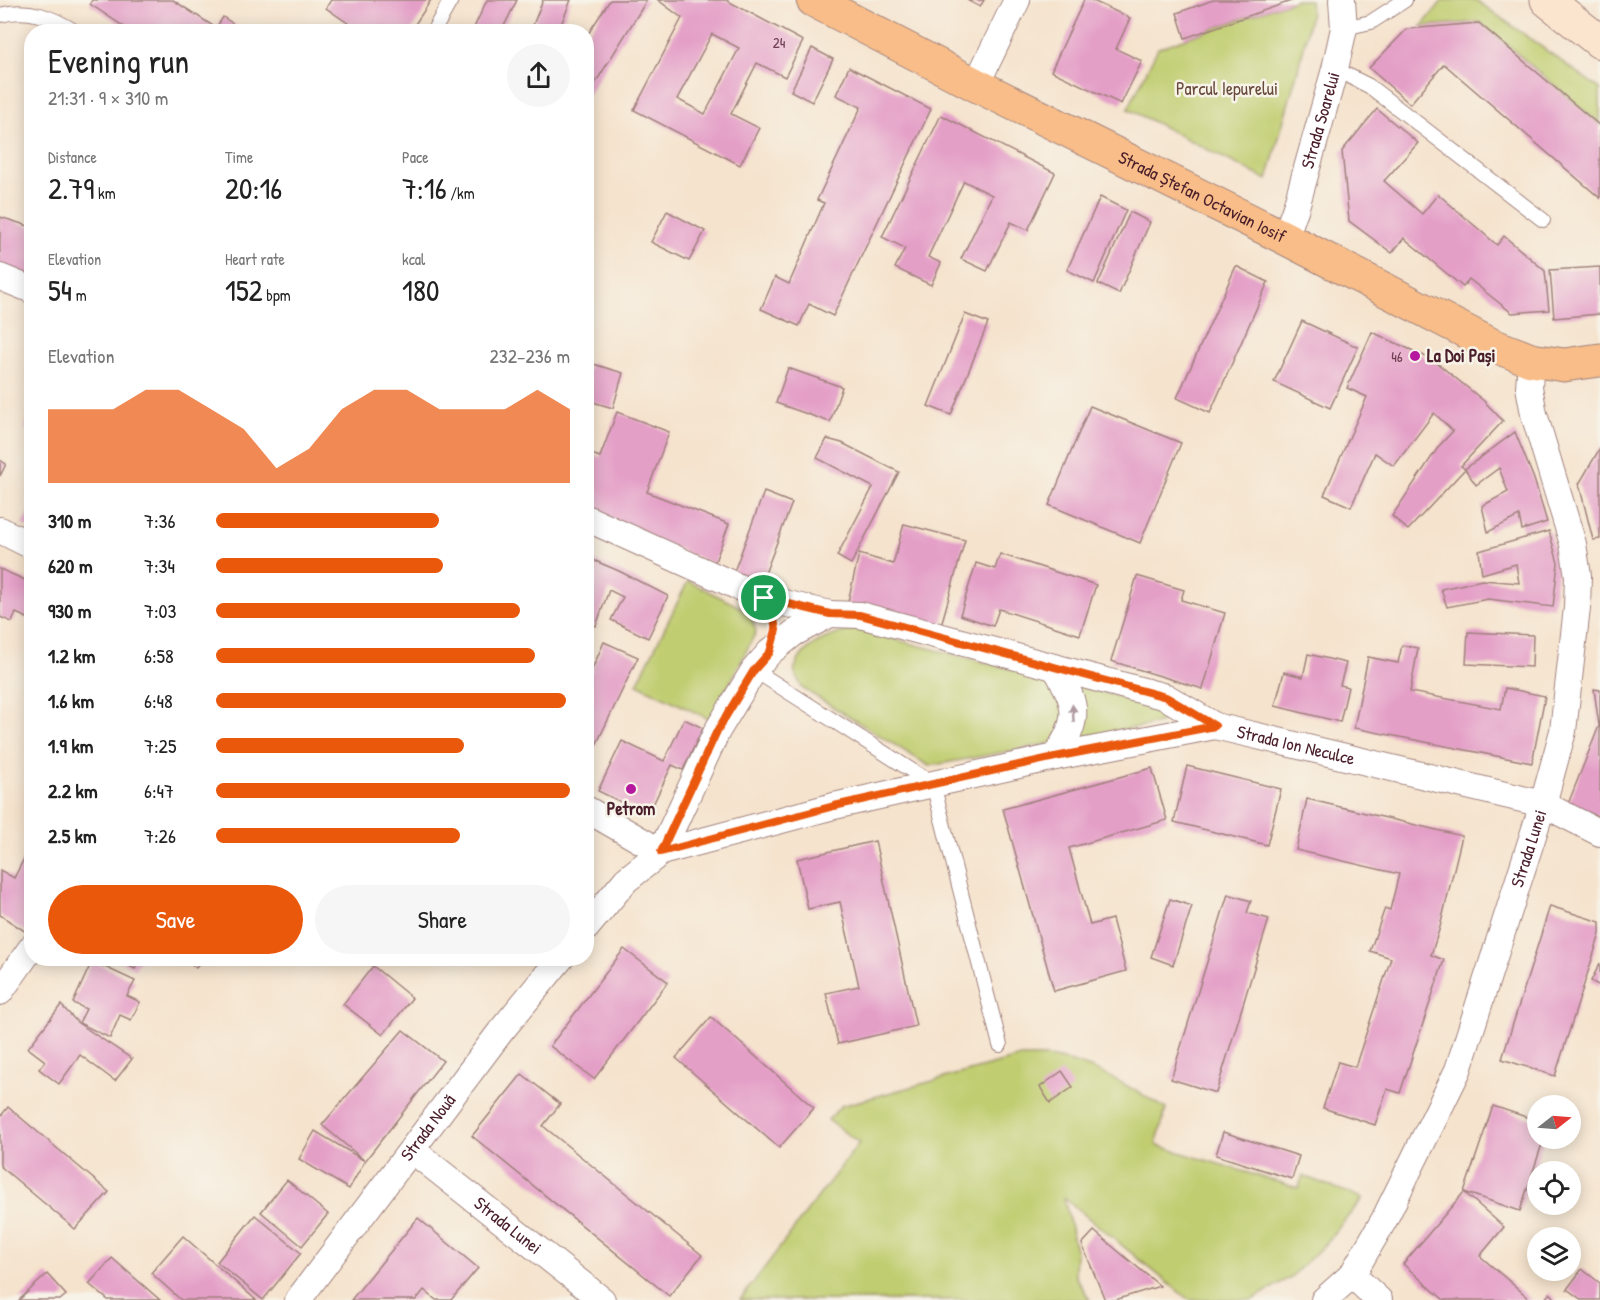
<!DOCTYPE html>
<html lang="en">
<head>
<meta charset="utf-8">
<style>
  :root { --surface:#fff; --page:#f6f6f6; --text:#222; --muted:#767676; --accent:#ea580c }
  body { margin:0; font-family:"Patrick Hand",sans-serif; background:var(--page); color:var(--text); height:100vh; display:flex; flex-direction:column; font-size:22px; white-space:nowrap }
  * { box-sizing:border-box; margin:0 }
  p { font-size:20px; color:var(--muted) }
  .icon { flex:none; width:33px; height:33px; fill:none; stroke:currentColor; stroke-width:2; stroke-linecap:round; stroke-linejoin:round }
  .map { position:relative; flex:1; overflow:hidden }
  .panel { position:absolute; left:24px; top:24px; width:570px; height:942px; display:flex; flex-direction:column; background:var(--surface); border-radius:24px; box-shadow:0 3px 15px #0003 }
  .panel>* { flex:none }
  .needle { width:39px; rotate:73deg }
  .tools { position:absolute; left:1527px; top:1095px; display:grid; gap:12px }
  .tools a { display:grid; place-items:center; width:54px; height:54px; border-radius:50%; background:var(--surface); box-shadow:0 3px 15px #0003; font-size:30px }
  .pin { position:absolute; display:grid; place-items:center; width:51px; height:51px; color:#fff; margin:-26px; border:3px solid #fff; border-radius:50%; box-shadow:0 2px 6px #0007 }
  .round { display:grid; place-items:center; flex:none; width:63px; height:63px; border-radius:32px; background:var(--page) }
  .head { display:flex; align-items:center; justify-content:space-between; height:102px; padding:0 24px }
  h1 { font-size:33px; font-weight:600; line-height:45px }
  .figures { display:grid; grid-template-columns:repeat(3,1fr); gap:9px; height:102px; padding:6px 24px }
  .figures div { display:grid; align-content:center }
  .figures b { font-size:30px; font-weight:600 }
  .figures small { font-size:16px; font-weight:400 }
  .figures p { font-size:16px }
  .chart { height:168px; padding:12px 24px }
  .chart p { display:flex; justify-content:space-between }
  .chart svg { width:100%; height:108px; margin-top:6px; fill:var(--accent); opacity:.7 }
  .action { display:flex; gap:12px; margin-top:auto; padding:12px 24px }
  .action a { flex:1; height:69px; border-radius:36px; background:var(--accent); color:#fff; font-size:24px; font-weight:600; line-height:69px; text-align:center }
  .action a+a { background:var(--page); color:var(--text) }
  ul { padding:0 24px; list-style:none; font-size:20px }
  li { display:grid; grid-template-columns:96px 72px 1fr; align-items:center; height:45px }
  li i { height:15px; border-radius:8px; background:var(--accent) }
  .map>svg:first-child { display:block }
  .green { fill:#c0cd6f; stroke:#85764d; stroke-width:1.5 }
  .building { fill:#e49fc7; fill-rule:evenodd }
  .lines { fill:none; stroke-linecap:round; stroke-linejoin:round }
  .lane-casing { stroke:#a0817c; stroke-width:16 }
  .street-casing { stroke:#a0817c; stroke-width:28 }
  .secondary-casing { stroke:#a0817c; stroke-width:35 }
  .primary-casing { stroke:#a0817c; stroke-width:35 }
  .lane { stroke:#fff; stroke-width:14 }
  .street { stroke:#fff; stroke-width:26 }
  .secondary { stroke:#fce5cf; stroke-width:33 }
  .primary { stroke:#f8bd88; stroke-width:33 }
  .oneway { fill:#ae9aa0 }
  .route-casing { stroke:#fff; stroke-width:12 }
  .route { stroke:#ea580c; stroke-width:8 }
  .poi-dot { fill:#b5179e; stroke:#f7f3e8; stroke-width:2 }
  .labels { text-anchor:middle; stroke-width:5; stroke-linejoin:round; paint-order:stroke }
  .number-label { font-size:15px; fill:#703f52 }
  .park-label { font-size:18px; fill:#684a3c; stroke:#f7f3e8 }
  .street-label { font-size:18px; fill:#4a1f2b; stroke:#f7f3e8 }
  .poi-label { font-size:18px; font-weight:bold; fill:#4a1f2b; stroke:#f7f3e8; text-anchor:start }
</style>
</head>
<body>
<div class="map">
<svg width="1600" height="1300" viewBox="0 0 1600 1300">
  <rect width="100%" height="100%" fill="#f7f3e8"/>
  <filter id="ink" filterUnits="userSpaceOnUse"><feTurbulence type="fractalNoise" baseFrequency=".0167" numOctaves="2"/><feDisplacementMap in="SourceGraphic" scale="12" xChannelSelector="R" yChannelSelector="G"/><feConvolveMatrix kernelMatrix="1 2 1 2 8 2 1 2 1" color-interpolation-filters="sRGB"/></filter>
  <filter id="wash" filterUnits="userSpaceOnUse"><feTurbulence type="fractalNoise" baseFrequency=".008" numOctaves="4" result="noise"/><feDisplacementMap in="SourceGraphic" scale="24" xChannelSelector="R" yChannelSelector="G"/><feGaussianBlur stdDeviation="1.35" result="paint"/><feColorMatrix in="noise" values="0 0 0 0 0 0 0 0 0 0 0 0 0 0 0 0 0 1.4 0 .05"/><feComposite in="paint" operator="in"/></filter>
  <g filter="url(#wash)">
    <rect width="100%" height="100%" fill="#f5e3cd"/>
    <!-- green -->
    <g class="green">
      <path d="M1295,0H1310L1311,12L1303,51L1267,180L1128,109L1158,48Z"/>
      <path d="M1443,0H1476L1600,89V124L1480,22L1422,26Z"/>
      <path d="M688,581L750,612L756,632L711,720L637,684Z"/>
      <path d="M854,629L1128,699L1160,709L1163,713V720L1160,723L929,766L802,688L794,671C802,643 829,636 854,629Z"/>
      <path d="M1021,1057C1031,1057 1043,1056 1053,1058C1095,1064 1131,1088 1166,1109L1156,1145L1298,1188L1303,1176L1363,1198L1327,1242L1291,1277L1252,1300H1189L1064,1198L1076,1250L1075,1276L1090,1300H740L859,1143L828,1120L841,1106Z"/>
    </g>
    <g id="blocks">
      <!-- building -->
      <g class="building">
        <path d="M92,0H173L216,28L223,17L245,32H132L90,4Z"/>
        <path d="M331,0H431L410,32H361L326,8Z"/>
        <path d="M487,0H517L501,32H472Z"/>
        <path d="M543,0H571L558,32H548L533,25Z"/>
        <path d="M610,0H647L586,98V37Z"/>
        <path d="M658,0H726L803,41L785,77L757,63L731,114L759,128L740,165L634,110L682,18ZM712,34L739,48L705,114L677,99Z"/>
        <path d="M967,0H984L980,7Z"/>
        <path d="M1084,0H1091L1130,18L1116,49L1142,61L1121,104L1051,71Z"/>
        <path d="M1213,0H1294L1185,38L1177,13Z"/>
        <path d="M1479,23L1600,126V198L1444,64L1410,104L1369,68L1407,29Z"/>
        <path d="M812,48L833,59L812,102L791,91Z"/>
        <path d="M849,67L931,109L833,316L809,304L799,326L761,309L775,277L789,284L824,203L817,200L861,107L836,95Z"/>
        <path d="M1377,109L1418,143L1384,181L1422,214L1438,194L1497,245L1504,236L1545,271L1549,310L1512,313L1469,279L1463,287L1404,238L1392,253L1349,221L1342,151Z"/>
        <path d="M941,115L1055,173L1028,230L1011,222L987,271L961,259L992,195L964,181L928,257L941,263L931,285L895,268L905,248L882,237Z"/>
        <path d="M1100,197L1126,210L1094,283L1067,270Z"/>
        <path d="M667,211L705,231L689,261L651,242Z"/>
        <path d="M1130,212L1150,222L1119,294L1098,284Z"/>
        <path d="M0,217L32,227V280L0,270Z"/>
        <path d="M1236,266L1268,282L1210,413L1177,398Z"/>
        <path d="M1600,267V314L1554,318L1550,270Z"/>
        <path d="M965,314L988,323L951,415L928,406Z"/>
        <path d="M1302,321L1358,347L1330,408L1274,382Z"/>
        <path d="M1372,332L1433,360L1484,401L1503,421L1461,466L1465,469L1408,530L1392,516L1439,446L1453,431L1434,413L1394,466L1375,453L1351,507L1324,495L1367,397L1347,388Z"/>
        <path d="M590,363L623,373L613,408L586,400V375Z"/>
        <path d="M788,368L842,387L830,422L776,403Z"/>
        <path d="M1090,406L1181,443L1140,543L1049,505Z"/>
        <path d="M31,407H32V431L25,429Z"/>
        <path d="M617,412L669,432L647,492L729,524L714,564L586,511V452L600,457Z"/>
        <path d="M1515,432L1534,479L1547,522L1522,530L1519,516L1488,532L1482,506L1508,492L1499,468L1476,485L1465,469Z"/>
        <path d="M827,439L842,443L899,472L851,564L837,556L873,487L817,458Z"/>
        <path d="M1600,448V539L1593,540L1579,484Z"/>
        <path d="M0,460L6,464L0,476Z"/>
        <path d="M764,492L792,503L761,584L733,574Z"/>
        <path d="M32,506V529L22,525Z"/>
        <path d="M904,524L965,540L940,629L847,606L859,554L893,564Z"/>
        <path d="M1549,531L1558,563L1553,607L1488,599L1447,607L1441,589L1482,580L1519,583L1516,564L1482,574L1479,551Z"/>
        <path d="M1000,554L1096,585L1080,635L999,609L993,626L960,615L976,563L995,569Z"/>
        <path d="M586,557L619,571L668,596L648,638L611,620L623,597L609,590L596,626L586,622Z"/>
        <path d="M0,569L32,583V620L16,613L12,622L0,617Z"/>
        <path d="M1137,576L1184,590L1181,600L1225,613L1203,689L1111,661Z"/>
        <path d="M1468,632L1533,635L1532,667L1466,664Z"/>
        <path d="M604,642L638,657L586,766V683Z"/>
        <path d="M1402,645L1418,648L1410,692L1501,709L1505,688L1545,696L1532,763L1354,728L1368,657L1398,663Z"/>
        <path d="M1308,654L1346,663L1340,685L1348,687L1340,722L1275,706L1284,672L1303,677Z"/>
        <path d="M1594,689L1600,690V817L1568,804L1599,726Z"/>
        <path d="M684,719L703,728L683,770L672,765L648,815L598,791L622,741L664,761Z"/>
        <path d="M1187,766L1281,789L1267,845L1174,822Z"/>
        <path d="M1152,768L1167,820L1069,848L1090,925L1112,919L1126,971L1054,991L1003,809Z"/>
        <path d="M1307,799L1462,836L1440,927L1431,955L1444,960L1400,1093L1387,1089L1375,1125L1323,1108L1338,1062L1355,1067L1391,958L1370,951L1385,908L1390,910L1399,874L1296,850Z"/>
        <path d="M875,841L916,1026L838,1044L826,993L859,986L840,902L808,909L797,859Z"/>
        <path d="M32,843V922L26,932L0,915V870L14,878Z"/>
        <path d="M1228,894L1251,901L1247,913L1269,919L1216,1093L1171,1079Z"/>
        <path d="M1170,899L1192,906L1173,965L1151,957Z"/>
        <path d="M1550,906L1600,922V934L1555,1076L1502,1059Z"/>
        <path d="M624,949L668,982L594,1079L550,1046Z"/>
        <path d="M114,958H141L135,969Z"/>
        <path d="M182,958H202L196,968Z"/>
        <path d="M92,961L135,981L127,996L140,1002L131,1020L120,1015L110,1038L79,1023L86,1009L73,1003Z"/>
        <path d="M1600,963V986L1591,981Z"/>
        <path d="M373,966L412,998L383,1035L343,1004Z"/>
        <path d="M61,1005L78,1023L132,1059L115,1081L80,1055L59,1084L39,1069L45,1061L28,1048Z"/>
        <path d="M711,1017L814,1108L779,1148L676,1058Z"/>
        <path d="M403,1030L443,1061L365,1161L349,1189L299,1159L315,1131L365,1161L322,1125Z"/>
        <path d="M1062,1071L1073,1087L1050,1103L1040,1087Z"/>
        <path d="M522,1074L560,1104L543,1126L702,1255L669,1296L472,1136Z"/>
        <path d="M1493,1106L1538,1121V1138H1544L1520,1211L1464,1192Z"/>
        <path d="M8,1107L109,1192L75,1229L0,1166V1117Z"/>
        <path d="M1223,1132L1299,1156L1292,1179L1216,1155Z"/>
        <path d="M287,1180L328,1214L302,1246L261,1212Z"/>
        <path d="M1464,1192L1504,1227L1480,1256L1531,1300H1444L1403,1264Z"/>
        <path d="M255,1215L301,1253L263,1300L217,1262Z"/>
        <path d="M418,1218L478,1268L451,1300H436L424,1290L416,1300H351Z"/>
        <path d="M1094,1231L1160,1286L1115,1300H1105L1082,1244Z"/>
        <path d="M183,1236L256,1300H181L151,1273Z"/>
        <path d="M112,1258L160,1300H108L89,1284Z"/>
        <path d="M1582,1269L1600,1283V1300H1582L1567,1289Z"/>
        <path d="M47,1274L66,1295L60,1300H19Z"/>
        <path d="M1550,1293L1557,1300H1544Z"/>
      </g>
    </g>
  </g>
  <g filter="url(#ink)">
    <use href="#blocks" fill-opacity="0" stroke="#a0817c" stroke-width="1.5"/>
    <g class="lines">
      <defs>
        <g id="lane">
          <path d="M0,15C28,7 52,17 76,32"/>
          <path d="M1344,28L1371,22L1405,0"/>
          <path d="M433,32L451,0"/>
          <path d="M1335,69L1369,86L1543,220"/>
          <path d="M754,670L933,784L1000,1045"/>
        </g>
        <g id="street">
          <path d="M976,85L1017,0"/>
          <path id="s1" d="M1285,238L1296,207L1335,69L1344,28L1342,0"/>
          <path d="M0,277L32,290"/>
          <path id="s2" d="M586,518L763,598L830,614L860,615L1166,697L1215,726L1543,804L1600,833"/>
          <path d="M0,530L32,546"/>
          <path d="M1055,757C1080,719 1079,707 1055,667"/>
          <path d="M586,809L661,852"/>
          <path d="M661,852L717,731L754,670L770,652L794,633L830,614"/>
          <path d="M586,928L626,880L661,852L834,806L1055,757L1215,726"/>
          <path d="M0,992L32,947"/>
          <path id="s3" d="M412,1150L602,1300"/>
          <path d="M1352,1275L1379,1300"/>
          <path id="s4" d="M298,1300L501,1031L561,958"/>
          <path id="s5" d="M1324,1300L1352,1275L1384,1220L1458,1070L1543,804L1563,731L1577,608L1578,576L1573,544L1534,414L1529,387L1531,360"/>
        </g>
        <path id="secondary" d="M1547,0L1600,42"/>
        <g id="primary">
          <path id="s6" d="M813,0L976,85L1285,238L1492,345L1531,360L1564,365L1600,360"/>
        </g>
      </defs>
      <!-- lane casing -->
      <use href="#lane" class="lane-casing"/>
      <!-- street casing -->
      <use href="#street" class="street-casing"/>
      <!-- secondary casing -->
      <use href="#secondary" class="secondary-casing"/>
      <!-- primary casing -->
      <use href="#primary" class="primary-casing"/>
      <!-- lane -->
      <use href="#lane" class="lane"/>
      <!-- street -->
      <use href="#street" class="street"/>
      <!-- secondary -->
      <use href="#secondary" class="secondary"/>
      <!-- primary -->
      <use href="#primary" class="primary"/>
    </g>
    <!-- one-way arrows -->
    <defs><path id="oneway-solid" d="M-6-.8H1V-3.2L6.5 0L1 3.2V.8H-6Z" transform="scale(1.5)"/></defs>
    <use class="oneway" href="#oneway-solid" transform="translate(1073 713) rotate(-94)"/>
  </g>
  <g class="lines" filter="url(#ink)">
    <defs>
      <path id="route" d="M764,598L830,614L860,615L1166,697L1215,726L1055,757L834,806L661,852L717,731L754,670L770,652L776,630L773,614Z"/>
    </defs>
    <!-- route casing -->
    <use href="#route" class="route-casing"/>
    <!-- route -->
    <use href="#route" class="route"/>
  </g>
  <!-- markers -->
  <g class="poi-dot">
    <circle cx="1415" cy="356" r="6"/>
    <circle cx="631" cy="789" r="6"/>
  </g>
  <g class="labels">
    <!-- number labels -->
    <g class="number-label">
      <text x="779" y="48">24</text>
      <text x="1397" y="362">46</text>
    </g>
    <!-- park labels -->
    <g class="park-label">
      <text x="1227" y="95">Parcul Iepurelui</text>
    </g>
    <!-- street labels -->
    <g class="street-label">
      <text dy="6" stroke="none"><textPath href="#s1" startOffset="123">Strada Soarelui</textPath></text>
      <text dy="6" stroke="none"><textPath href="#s6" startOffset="436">Strada Ștefan Octavian Iosif</textPath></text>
      <text dy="6" stroke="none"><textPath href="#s2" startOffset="750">Strada Ion Neculce</textPath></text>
      <text dy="6" stroke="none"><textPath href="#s5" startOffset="501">Strada Lunei</textPath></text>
      <text dy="6" stroke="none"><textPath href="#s4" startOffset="216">Strada Nouă</textPath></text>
      <text dy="6" stroke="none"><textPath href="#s3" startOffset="122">Strada Lunei</textPath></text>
    </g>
    <!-- poi labels -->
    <g class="poi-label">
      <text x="1427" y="362">La Doi Pași</text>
      <text x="631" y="815" text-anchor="middle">Petrom</text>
    </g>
  </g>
</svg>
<div class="tools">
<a><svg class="needle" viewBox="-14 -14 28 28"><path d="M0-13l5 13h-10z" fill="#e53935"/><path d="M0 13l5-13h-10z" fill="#767676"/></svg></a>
<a><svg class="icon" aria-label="locate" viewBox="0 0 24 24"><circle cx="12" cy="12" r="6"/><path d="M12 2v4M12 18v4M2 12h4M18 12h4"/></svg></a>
<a><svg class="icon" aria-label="layers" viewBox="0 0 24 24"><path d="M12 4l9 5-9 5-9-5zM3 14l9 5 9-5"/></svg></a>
</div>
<div class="pin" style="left:764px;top:598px;background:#1e9e55"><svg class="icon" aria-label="arrive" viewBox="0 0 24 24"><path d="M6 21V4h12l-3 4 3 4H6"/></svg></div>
<section class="panel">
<div class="head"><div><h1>Evening run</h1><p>21:31 · 9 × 310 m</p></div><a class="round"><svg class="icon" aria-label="share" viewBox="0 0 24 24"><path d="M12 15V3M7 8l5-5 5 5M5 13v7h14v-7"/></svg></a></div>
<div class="figures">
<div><p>Distance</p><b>2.79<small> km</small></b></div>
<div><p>Time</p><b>20:16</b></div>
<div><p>Pace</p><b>7:16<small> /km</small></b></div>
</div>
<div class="figures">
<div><p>Elevation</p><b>54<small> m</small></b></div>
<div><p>Heart rate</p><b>152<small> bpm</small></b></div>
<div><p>kcal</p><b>180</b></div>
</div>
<div class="chart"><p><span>Elevation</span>232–236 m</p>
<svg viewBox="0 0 160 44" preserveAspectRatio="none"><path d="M0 44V14L10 14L20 14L30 6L40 6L50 14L60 22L70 38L80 30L90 14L100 6L110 6L120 14L130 14L140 14L150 6L160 14V44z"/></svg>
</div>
<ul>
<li><b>310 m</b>7:36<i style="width:63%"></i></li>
<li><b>620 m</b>7:34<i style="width:64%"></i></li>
<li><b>930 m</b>7:03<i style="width:86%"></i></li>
<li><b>1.2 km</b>6:58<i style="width:90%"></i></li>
<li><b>1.6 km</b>6:48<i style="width:99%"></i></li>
<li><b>1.9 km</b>7:25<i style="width:70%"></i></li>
<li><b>2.2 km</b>6:47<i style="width:100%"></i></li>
<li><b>2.5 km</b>7:26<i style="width:69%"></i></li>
</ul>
<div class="action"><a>Save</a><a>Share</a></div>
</section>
</div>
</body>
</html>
